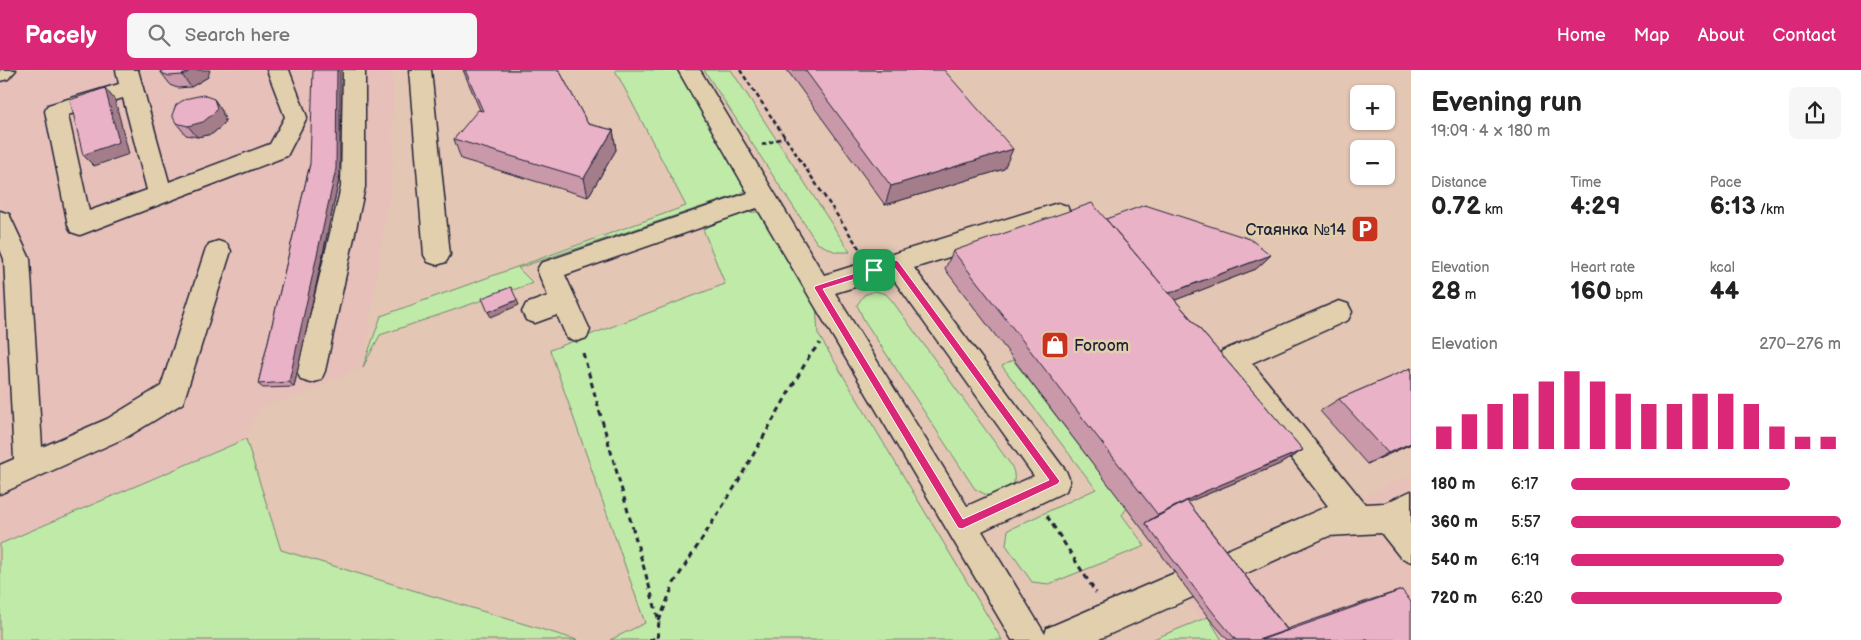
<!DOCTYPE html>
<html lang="en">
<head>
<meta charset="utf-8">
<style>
  :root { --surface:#fff; --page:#f6f6f6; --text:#222; --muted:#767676; --accent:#db2777 }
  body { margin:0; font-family:"Balsamiq Sans",sans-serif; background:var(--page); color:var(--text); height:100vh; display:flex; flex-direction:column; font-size:19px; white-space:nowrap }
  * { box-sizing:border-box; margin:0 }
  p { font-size:16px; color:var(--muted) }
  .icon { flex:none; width:28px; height:28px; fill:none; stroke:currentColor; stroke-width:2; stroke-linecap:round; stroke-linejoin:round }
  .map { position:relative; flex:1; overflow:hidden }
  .side { display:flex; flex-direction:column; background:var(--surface); width:450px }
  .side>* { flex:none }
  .fabs { position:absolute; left:1350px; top:15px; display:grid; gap:10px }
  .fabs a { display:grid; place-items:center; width:45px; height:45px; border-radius:8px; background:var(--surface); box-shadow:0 1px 4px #0004; font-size:25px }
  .pin { position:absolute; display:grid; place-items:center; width:42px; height:42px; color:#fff; margin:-21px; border-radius:10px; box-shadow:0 2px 8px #0006 }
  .round { display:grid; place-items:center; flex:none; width:52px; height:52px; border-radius:8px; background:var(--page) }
  .summary { display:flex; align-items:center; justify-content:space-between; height:85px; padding:0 20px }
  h1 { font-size:28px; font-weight:800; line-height:38px }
  .metrics { display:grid; grid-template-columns:repeat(3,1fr); gap:8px; height:85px; padding:5px 20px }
  .metrics div { display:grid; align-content:center }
  .metrics b { font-size:25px; font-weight:800 }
  .metrics small { font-size:14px; font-weight:400 }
  .metrics p { font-size:14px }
  .chart { height:140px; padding:10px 20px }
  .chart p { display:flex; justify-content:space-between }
  .chart svg { width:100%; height:90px; margin-top:5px; stroke:var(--accent); stroke-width:6 }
  ul { padding:0 20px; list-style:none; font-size:16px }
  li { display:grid; grid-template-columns:80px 60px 1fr; align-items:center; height:38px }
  li i { height:12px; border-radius:6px; background:var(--accent) }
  header { display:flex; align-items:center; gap:30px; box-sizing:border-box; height:70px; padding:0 25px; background:var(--accent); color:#fff }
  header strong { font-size:24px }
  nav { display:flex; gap:28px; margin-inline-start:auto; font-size:18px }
  .search { width:350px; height:45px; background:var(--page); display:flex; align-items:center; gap:12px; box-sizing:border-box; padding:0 18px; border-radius:8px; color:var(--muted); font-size:19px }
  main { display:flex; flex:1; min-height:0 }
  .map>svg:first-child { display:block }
  .built { fill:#e6c0b9 }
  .green { fill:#c0eaa7; stroke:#718671 }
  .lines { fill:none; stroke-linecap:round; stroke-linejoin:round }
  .minor-casing { stroke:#22223b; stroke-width:3 }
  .path-far1 { stroke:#22223b; stroke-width:2.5; stroke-dasharray:4.5 3; stroke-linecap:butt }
  .path { stroke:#22223b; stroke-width:3; stroke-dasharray:5.5 4.5; stroke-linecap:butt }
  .minor { fill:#e2cfad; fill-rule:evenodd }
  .wall { fill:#c999aa; stroke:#22223b }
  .shaded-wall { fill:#a47d8b; stroke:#22223b }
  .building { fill:#eab2c6; stroke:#22223b }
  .route { fill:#db2777; stroke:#fff; fill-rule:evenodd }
  .labels { text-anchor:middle; stroke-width:5; stroke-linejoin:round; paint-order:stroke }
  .poi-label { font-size:16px; fill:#22223b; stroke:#e2cfad; text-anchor:end }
</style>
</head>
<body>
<header>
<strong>Pacely</strong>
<div class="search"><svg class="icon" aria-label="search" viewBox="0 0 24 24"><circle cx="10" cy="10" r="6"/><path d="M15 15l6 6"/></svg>Search here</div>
<nav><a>Home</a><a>Map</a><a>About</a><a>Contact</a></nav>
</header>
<main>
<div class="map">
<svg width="1411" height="570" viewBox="0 0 1411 570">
  <rect width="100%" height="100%" fill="#e4c6b4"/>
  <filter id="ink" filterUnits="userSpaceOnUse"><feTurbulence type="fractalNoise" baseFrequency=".02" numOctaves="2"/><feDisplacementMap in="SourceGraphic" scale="10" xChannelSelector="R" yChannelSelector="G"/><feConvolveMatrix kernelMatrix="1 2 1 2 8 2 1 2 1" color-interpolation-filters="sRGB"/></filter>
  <g filter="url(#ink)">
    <!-- built -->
    <g class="built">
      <path d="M0,0H393V95L363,297L298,326L258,337L246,369L0,474Z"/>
      <path d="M1411,403V570H1214L1184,523Z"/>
    </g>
    <!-- green -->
    <g class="green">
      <path d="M615,0H678L746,110L748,118L740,124L518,198L533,213L380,265L363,297L381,246L686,136Z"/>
      <path d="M704,0H731L850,182H836L817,173Z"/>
      <path d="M757,142L771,150L815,221L818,264L1002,570H610L645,553L550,280L725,214L703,159L742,143Z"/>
      <path d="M875,221L886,224L893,232L1011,395C1020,412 1010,430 990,426C985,425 980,421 975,419L864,250L857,235L864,225Z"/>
      <path d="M1013,290L1127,438L1122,445L1145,476L1049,514L1032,512L1006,475L1008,460L1096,419L1002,296Z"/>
      <path d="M246,369L281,480L577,570H0V474Z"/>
      <path d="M1208,547L1222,570H1151Z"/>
    </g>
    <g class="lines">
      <defs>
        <g id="minor">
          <path d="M0,0H16L8,9L0,11Z"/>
          <path d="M116,0H138L169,112L270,74L285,47L267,0H289L307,47L287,86L80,165L71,162L68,155L45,41L48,35L119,14ZM123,28L147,120L89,141L68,45Z"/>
          <path d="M343,0H365V117L325,301L321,310L311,313L301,310L297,301L341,117Z"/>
          <path d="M409,0H431L450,185L446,192L437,195L428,192L424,185Z"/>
          <path d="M678,0H700L824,205L1058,133L1067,136L1070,143L1067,150L914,198L1066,401L1070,411L1066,421L982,461L1045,564L1047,558L1184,499L1195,504L1200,515L1195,526L1097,570H1012L757,138L565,205L590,260L587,268L577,271L567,268L557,245L535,253L526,250L522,242L526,234L548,226L537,200L541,193L748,123ZM891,206L1034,406L967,436L835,223Z"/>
          <path d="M0,141L9,144L30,189L42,377L107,349L161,316L205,181L209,174L218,171L227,174L231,181L183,333L127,367L0,424V395L14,389L4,189L0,179Z"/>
          <path d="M1339,231L1348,234L1352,242L1348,250L1252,293L1365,434L1385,433L1411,421V492L1400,487L1381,463L1329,466L1229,511L1218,506L1213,495L1218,484L1328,436L1222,297L1218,289L1222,281Z"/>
        </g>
      </defs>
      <!-- minor casing -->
      <use href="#minor" class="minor-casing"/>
      <!-- path-far1 -->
      <g class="path-far1">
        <path d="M740,0L861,181"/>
        <path d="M762,75L785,67"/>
      </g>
      <!-- path -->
      <g class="path">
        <path d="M583,283L659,551L657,570"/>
        <path d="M1047,446L1096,523"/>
        <path d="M659,551L674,513L736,415L810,285L820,273"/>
        <path d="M649,570L657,568"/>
      </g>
      <!-- minor -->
      <use href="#minor" class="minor"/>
    </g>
    <!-- wall -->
    <g class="wall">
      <path d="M463,0H559L588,54L613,60L616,80L588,127L461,89L454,69L480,40Z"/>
      <path d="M787,0H944L1004,99L885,135Z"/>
      <path d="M160,1L208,7L191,17L178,18L172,16L169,13Z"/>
      <path d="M214,29L222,41L225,50L223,55L212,64L197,67L186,65L176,53Z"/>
      <path d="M310,94L340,105L294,317L263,318L258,314Z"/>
      <path d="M1106,149L1271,185L1256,199L1175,230L1303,380L1280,394L1188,432L1287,559L1373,529L1402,520L1411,570H1228L1208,547L1140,456L945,199L953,181Z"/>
      <path d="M1411,298V374L1367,394L1320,341L1339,329Z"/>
    </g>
    <!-- shaded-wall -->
    <g class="shaded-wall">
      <path d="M192,0H210L208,7L191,17L182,5Z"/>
      <path d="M337,0H340V105L294,317L289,312Z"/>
      <path d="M105,18L115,30L129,84L94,96L83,85Z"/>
      <path d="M214,29L222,41L225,50L223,55L212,64L197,67L188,56Z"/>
      <path d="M613,60L616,80L588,127L584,108Z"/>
      <path d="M1013,79L1004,99L885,135L891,116Z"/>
      <path d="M1271,185L1256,199L1152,239L1165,225Z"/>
      <path d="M517,230L519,235L491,247L488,242Z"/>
      <path d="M1411,373V374L1367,394L1388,383Z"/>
      <path d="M1303,380L1280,394L1181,435L1145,453L1158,445L1201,423Z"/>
    </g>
    <!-- building -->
    <g class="building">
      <path d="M160,0H192L182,5L169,6L164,4L160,1Z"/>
      <path d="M313,0H337L336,99L289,312L258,314L310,94Z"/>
      <path d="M465,0H559L588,54L613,60L584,108L454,69L478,40L483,41Z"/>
      <path d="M805,0H944L1013,79L891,116Z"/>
      <path d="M105,18L119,72L83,85L70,30Z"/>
      <path d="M203,25L214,29L217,38L214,43L203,52L188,56L176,53L172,45L176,35L182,31L189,28Z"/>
      <path d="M1092,133L1303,380L1201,423L1158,445L953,181Z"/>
      <path d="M1145,135L1250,169L1271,185L1169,223L1106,149Z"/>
      <path d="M511,217L517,230L488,242L482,228Z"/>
      <path d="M1411,298V373L1388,383L1339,329Z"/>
      <path d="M1187,431L1287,560L1258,570H1236L1215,545L1145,453Z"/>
      <path d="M1402,520L1411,532V570H1261Z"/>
    </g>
  </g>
  <!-- route -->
  <path class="route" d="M896,190L898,191L1060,411L1058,414L962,459L958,458L814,218L815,216ZM894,197L1049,410L963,449L823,219Z"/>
  <!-- icons -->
  <defs>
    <symbol id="parking-square" viewBox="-11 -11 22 22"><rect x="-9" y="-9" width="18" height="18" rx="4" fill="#c8321e" stroke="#e2cfad"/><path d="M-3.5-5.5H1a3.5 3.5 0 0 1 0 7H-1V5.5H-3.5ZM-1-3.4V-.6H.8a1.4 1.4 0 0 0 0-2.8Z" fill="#fff"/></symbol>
    <symbol id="shop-square" viewBox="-11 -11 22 22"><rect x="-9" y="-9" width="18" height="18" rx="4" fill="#c8321e" stroke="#e2cfad"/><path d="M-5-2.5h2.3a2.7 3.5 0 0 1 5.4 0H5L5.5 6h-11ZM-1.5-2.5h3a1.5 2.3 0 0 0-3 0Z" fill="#fff"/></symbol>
  </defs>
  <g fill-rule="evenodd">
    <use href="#parking-square" x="1349" y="143" width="32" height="32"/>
    <use href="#shop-square" x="1039" y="259" width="32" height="32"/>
  </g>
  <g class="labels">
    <!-- poi labels -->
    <g class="poi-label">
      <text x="1346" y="165">Стаянка №14</text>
      <text x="1074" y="281" text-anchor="start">Foroom</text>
    </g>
  </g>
</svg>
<div class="fabs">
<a>+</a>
<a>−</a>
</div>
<div class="pin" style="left:874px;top:200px;background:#1e9e55"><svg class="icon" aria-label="arrive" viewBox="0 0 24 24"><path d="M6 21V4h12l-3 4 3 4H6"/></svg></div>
</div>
<section class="side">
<div class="summary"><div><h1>Evening run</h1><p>19:09 · 4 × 180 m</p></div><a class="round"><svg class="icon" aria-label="share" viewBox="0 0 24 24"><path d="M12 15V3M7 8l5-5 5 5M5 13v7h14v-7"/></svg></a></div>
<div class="metrics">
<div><p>Distance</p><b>0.72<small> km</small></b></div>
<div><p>Time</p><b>4:29</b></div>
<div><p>Pace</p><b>6:13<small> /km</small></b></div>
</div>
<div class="metrics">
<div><p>Elevation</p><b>28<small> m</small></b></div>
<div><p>Heart rate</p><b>160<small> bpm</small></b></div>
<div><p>kcal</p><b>44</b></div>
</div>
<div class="chart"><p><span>Elevation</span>270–276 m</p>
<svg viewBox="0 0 160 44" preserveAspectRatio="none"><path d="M5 44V33M15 44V27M25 44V22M35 44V17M45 44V11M55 44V6M65 44V11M75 44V17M85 44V22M95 44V22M105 44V17M115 44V17M125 44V22M135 44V33M145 44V38M155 44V38"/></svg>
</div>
<ul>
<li><b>180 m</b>6:17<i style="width:81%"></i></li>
<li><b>360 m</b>5:57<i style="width:100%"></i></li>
<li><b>540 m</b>6:19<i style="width:79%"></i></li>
<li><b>720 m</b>6:20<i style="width:78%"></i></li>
</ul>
</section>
</main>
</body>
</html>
